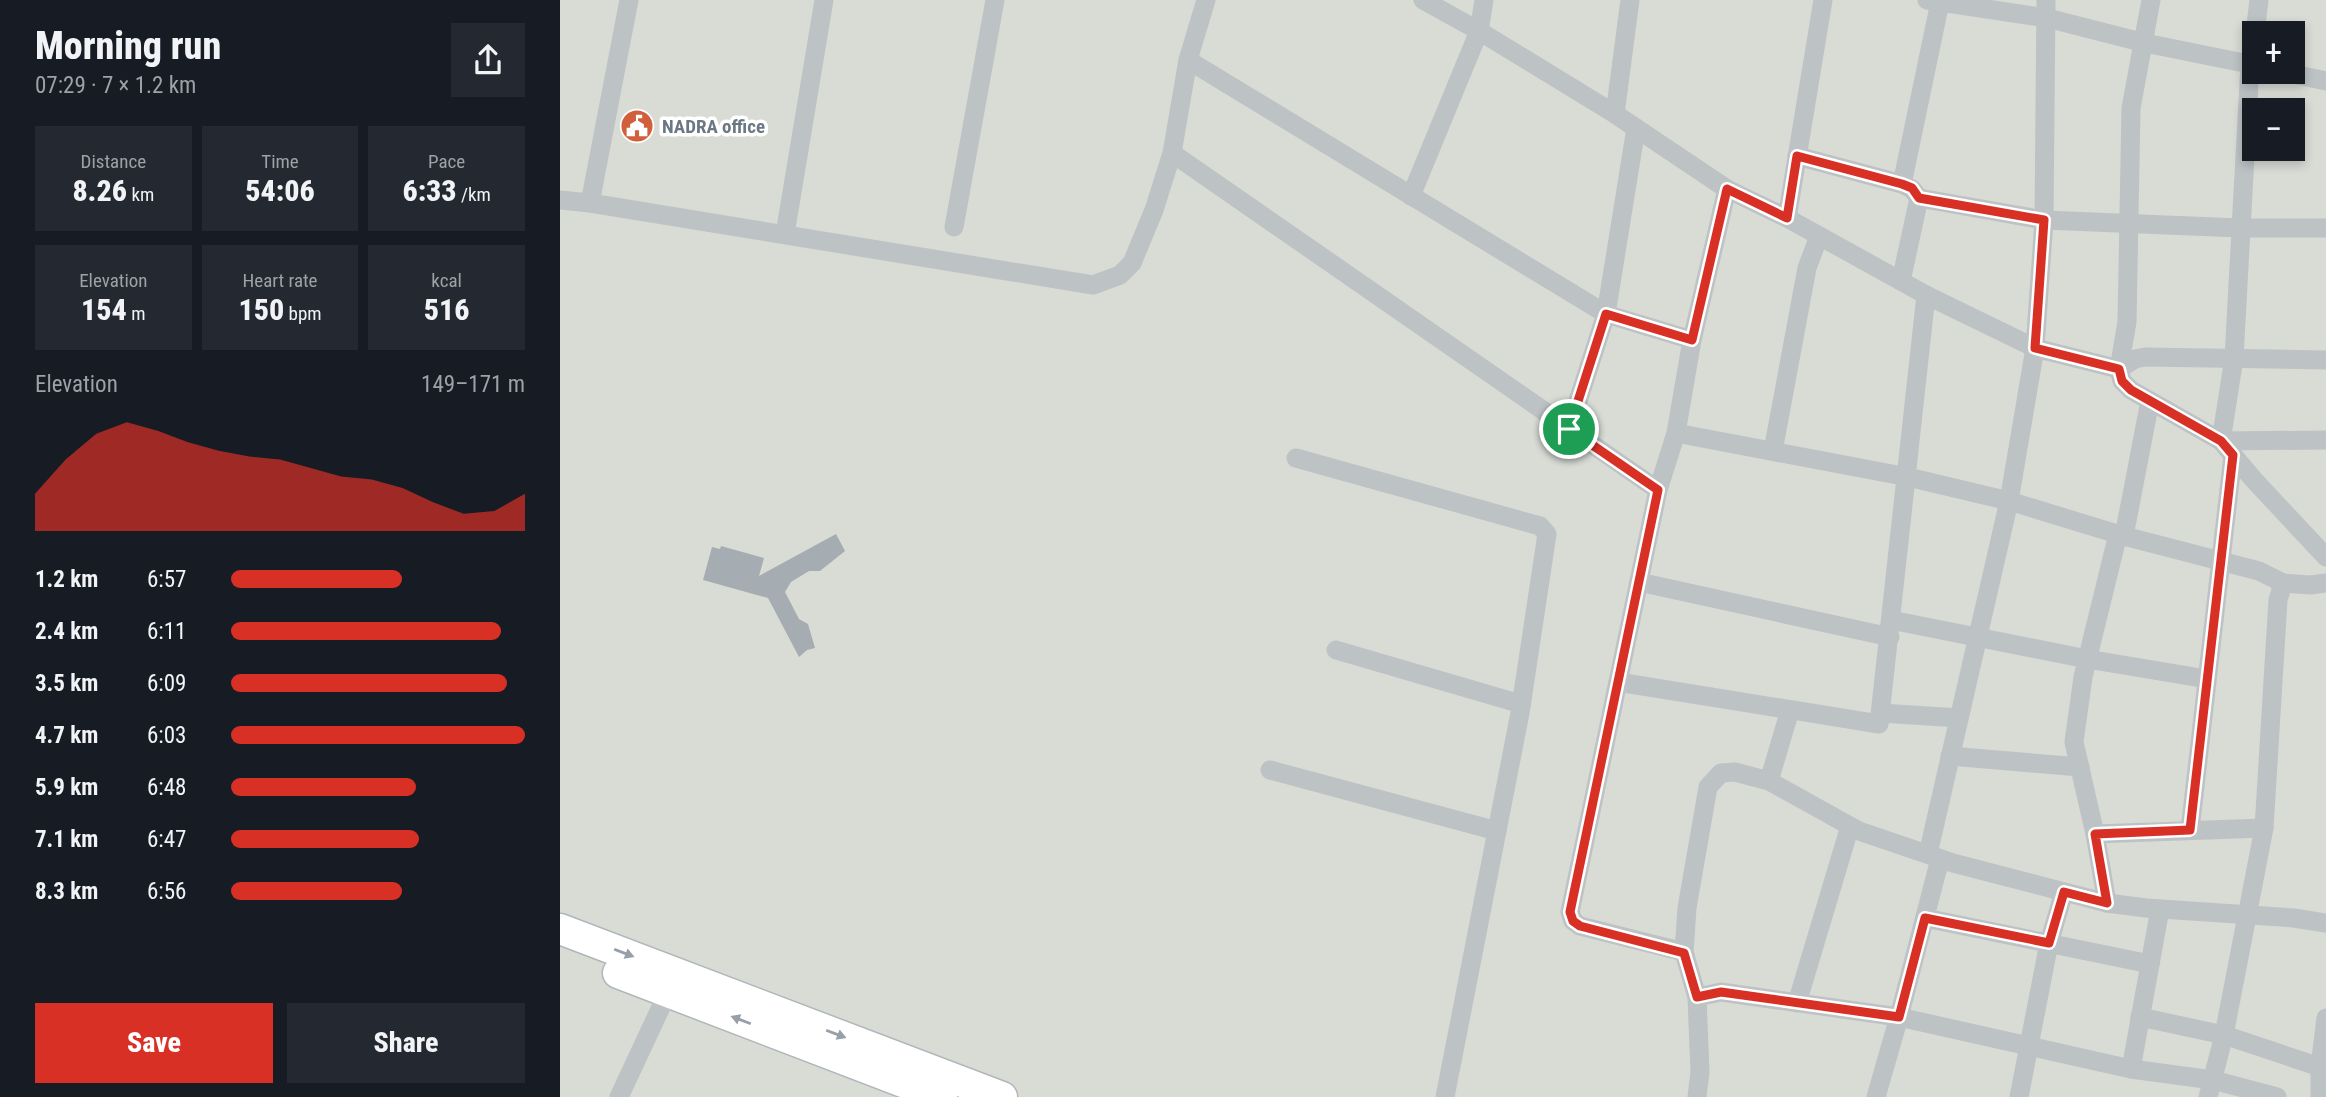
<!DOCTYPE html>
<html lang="en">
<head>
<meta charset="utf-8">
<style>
  :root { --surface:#171b24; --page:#242831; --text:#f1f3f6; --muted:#9ea1a6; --accent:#d93025 }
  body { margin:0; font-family:"Roboto Condensed",sans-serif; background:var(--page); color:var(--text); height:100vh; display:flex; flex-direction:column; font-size:26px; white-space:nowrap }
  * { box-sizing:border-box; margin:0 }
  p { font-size:23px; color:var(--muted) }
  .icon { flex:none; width:38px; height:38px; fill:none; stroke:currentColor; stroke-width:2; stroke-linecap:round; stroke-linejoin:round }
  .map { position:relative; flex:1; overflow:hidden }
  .drawer { display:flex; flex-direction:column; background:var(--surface); width:560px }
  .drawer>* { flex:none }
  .tools { position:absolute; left:1682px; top:21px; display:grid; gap:14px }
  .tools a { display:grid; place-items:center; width:63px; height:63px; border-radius:0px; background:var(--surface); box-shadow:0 4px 10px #0003; font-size:35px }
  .pin { position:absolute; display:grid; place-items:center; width:60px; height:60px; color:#fff; margin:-30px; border:4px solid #fff; border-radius:50%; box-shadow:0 2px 7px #0007 }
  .round { display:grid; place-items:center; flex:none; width:74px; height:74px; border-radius:0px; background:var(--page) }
  .headline { display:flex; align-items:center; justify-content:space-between; height:119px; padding:0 35px }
  h1 { font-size:38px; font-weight:800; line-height:52px }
  .figures { display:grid; grid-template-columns:repeat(3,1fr); gap:10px; height:119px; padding:7px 35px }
  .figures div { display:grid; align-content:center; border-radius:0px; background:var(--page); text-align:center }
  .figures b { font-size:30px; font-weight:800 }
  .figures small { font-size:19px; font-weight:400 }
  .figures p { font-size:19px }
  .chart { height:196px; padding:14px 35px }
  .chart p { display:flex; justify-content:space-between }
  .chart svg { width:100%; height:126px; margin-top:7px; fill:var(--accent); opacity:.7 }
  .cta { display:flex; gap:14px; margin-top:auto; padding:14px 35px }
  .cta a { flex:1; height:80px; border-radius:0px; background:var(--accent); color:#fff; font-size:28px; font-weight:800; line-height:80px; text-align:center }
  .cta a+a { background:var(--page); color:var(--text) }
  ul { padding:0 35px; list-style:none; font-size:23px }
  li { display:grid; grid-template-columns:112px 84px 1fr; align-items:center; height:52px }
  li i { height:18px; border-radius:9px; background:var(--accent) }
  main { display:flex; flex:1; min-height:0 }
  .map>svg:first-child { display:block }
  .green { fill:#d8dcd5; fill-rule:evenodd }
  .building { fill:#a5adb2 }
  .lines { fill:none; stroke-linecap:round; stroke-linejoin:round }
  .primary-casing { stroke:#b1b6ba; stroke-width:33 }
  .minor { stroke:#bdc2c5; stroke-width:19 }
  .primary { stroke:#fff; stroke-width:30 }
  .oneway { fill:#97a0a9 }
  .route-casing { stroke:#fff; stroke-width:14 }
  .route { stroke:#d93025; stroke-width:9 }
  .labels { text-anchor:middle; stroke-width:7; stroke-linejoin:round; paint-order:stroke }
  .poi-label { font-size:19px; font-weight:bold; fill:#6a7884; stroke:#fff; text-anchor:start }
</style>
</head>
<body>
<main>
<section class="drawer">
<div class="headline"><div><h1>Morning run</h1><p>07:29 · 7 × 1.2 km</p></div><a class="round"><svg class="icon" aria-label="share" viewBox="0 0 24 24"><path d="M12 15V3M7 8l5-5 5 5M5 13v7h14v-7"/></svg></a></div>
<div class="figures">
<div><p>Distance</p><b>8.26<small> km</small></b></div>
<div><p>Time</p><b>54:06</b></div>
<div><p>Pace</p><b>6:33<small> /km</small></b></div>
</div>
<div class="figures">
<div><p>Elevation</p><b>154<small> m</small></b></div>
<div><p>Heart rate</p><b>150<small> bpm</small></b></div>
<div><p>kcal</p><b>516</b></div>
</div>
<div class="chart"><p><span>Elevation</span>149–171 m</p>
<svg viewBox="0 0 160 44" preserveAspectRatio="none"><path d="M0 44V31L10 19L20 10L30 6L40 9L50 13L60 16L70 18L80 19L90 22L100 25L110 26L120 29L130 34L140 38L150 37L160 31V44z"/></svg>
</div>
<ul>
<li><b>1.2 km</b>6:57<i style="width:58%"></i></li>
<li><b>2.4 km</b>6:11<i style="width:92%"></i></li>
<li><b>3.5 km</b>6:09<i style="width:94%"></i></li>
<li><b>4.7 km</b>6:03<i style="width:100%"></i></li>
<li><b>5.9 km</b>6:48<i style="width:63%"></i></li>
<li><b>7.1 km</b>6:47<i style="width:64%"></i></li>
<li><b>8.3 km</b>6:56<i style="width:58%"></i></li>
</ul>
<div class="cta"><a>Save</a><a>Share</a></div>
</section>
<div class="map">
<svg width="1766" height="1097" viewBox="0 0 1766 1097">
  <rect width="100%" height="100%" fill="#f8f8f6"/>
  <!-- green -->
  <path class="green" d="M0,0H1766V1097H0ZM1694,33H1732V72H1694ZM1694,110H1732V149H1694Z"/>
  <!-- building -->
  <path class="building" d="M276,534L285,551L260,571H249L231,582L225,592L239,619L248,624L255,648L247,650L239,657L208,598L143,580L152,547L160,549L161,546L204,558L199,576Z"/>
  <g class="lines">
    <defs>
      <g id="primary">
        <path d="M0,929L442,1097"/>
        <path d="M58,973L382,1097"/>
      </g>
    </defs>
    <!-- primary casing -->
    <use href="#primary" class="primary-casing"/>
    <!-- minor -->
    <g class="minor">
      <path d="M863,0L919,31L1055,114L1167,189L1227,218L1366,295L1475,348L1559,369L1562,381L1571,390L1661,441L1694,480L1766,557"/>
      <path d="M1367,0L1487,18L1585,43L1694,65"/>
      <path d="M1695,33L1699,0"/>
      <path d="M1694,38L1690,64L1674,358L1661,441L1766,440"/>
      <path d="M628,60L1046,314L1009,429"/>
      <path d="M1724,72L1766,81"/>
      <path d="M1055,114L1070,0"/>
      <path d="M1076,128L1046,314L1132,340"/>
      <path d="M612,153L1098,490L1010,912L1013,921L1020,926L1124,952"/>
      <path d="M1237,156L1342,184L1352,189L1359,198L1484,220L1680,228H1766"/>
      <path d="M1342,184L1380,2"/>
      <path d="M851,196L919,31L924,0"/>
      <path d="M0,200L30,203L533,285L560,275L572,263L594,210L612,153L628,60L646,0"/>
      <path d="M30,203L69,0"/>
      <path d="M1227,218L1263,0"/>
      <path d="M394,227L435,0"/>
      <path d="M225,234L264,0"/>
      <path d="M1341,281L1359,198"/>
      <path d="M1559,369L1567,322L1571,108L1591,0"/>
      <path d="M1559,369L1575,359L1585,357L1766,360"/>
      <path d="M1116,433L1348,477L1449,501L1564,536L1699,571L1723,583L1750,585L1766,583"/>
      <path d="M1213,451L1247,268L1259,236"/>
      <path d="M736,458L980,526L987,534L960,713L885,1097"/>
      <path d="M1098,490L1116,433L1132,340L1167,189"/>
      <path d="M1564,536L1590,401"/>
      <path d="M1079,582L1330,637"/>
      <path d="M1331,620L1527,659L1647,679"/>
      <path d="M776,650L961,704"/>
      <path d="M1058,682L1319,724L1366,295"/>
      <path d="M1321,713L1399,718"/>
      <path d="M1390,756L1520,767"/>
      <path d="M710,770L937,831"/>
      <path d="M1209,781L1230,710"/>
      <path d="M1630,830L1673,455"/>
      <path d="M1535,834L1704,828"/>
      <path d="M1368,854L1449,501L1475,348L1484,220L1486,0"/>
      <path d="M1547,903L1535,834L1514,742L1523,677L1558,534"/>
      <path d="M1365,918L1590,964"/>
      <path d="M1137,997L1161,992L1339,1017L1571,1069L1653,1080L1717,1097"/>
      <path d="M1237,1003L1290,826"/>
      <path d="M1580,1017L1664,1035L1766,1069"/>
      <path d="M1571,1069L1600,909"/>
      <path d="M59,1097L108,992"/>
      <path d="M1137,1097L1140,1072L1137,997L1124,952L1127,908L1148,787L1161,773L1175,772L1209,781L1299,831L1393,863L1547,903L1586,908L1734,918L1766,923"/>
      <path d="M1316,1097L1339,1017L1380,859"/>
      <path d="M1459,1097L1489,943L1504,892"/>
      <path d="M1648,1097L1664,1035L1704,828L1718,600L1723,583"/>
      <path d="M1760,1097V1067L1766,1018"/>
    </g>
    <!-- primary -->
    <use href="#primary" class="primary"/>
  </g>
  <!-- one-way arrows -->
  <defs><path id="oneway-solid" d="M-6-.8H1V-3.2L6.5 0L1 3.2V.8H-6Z" transform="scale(1.75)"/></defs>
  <g class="oneway">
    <use href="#oneway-solid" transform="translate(64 953) rotate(21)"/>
    <use href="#oneway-solid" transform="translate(181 1020) rotate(-159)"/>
    <use href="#oneway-solid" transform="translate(276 1034) rotate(21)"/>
  </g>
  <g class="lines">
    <defs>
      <path id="route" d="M1237,156L1342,184L1352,188L1359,198L1484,220L1475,348L1559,369L1562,381L1571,390L1661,441L1673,455L1630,830L1535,834L1547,903L1504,892L1489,943L1365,918L1339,1017L1161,992L1137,997L1124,953L1020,926L1013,921L1010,912L1098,490L1009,429L1046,314L1132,340L1167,189L1227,218Z"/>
    </defs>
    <!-- route casing -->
    <use href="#route" class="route-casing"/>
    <!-- route -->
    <use href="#route" class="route"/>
  </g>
  <!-- icons -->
  <defs>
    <symbol id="civic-disc" viewBox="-11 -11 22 22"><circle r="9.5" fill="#d25f3c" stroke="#fff"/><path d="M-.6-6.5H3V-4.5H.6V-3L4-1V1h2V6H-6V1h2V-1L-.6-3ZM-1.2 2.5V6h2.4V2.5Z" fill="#fff"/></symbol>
  </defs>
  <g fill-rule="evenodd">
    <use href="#civic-disc" x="58" y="107" width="38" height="38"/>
  </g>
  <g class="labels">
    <!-- poi labels -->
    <g class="poi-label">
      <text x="102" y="133">NADRA office</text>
    </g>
  </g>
</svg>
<div class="tools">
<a>+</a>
<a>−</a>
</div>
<div class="pin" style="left:1009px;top:429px;background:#1e9e55"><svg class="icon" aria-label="arrive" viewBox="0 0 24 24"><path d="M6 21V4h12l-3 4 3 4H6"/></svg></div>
</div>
</main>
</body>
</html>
